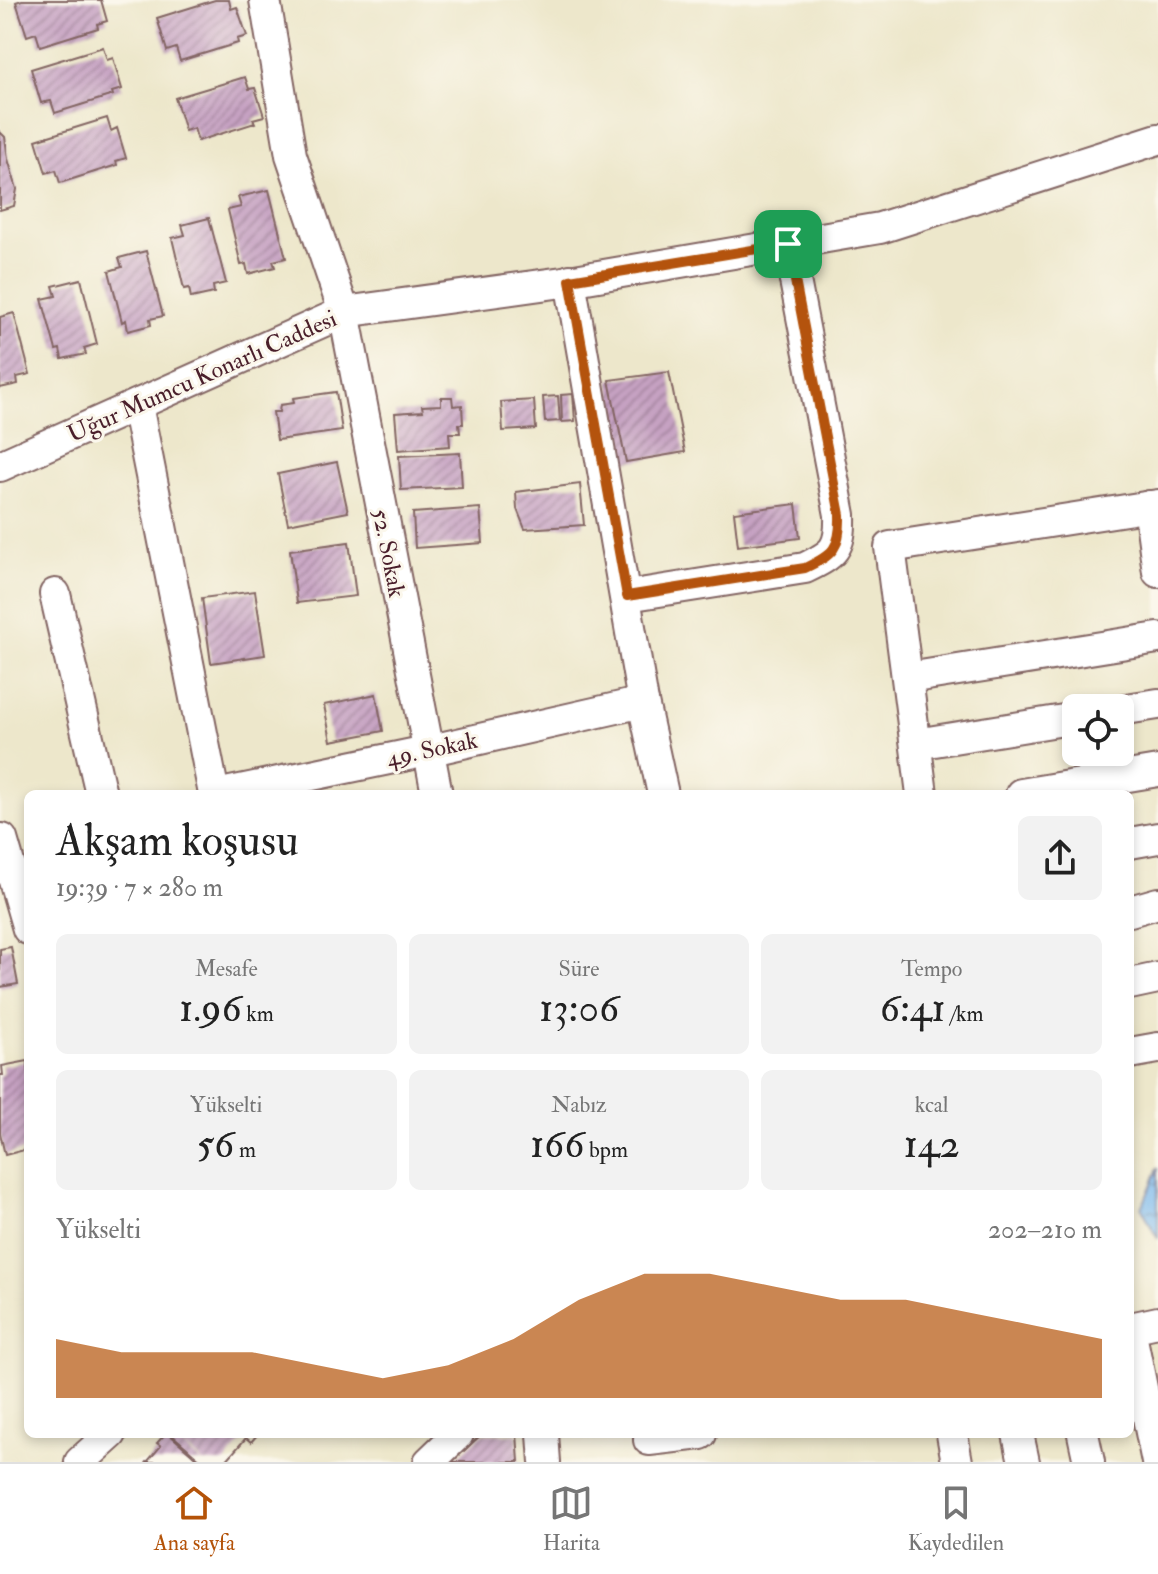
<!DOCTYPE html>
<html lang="tr">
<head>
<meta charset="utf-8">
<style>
  :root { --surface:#fff; --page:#f2f2f2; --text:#222; --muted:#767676; --line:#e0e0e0; --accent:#b45309 }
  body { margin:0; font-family:"IM FELL Double Pica",serif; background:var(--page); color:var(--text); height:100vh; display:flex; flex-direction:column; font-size:30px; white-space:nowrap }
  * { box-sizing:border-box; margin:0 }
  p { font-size:26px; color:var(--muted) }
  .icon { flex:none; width:44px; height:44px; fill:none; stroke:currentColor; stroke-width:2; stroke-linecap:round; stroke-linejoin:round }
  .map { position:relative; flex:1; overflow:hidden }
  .sheet { position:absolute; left:24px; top:790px; width:1110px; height:648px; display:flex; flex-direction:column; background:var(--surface); border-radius:12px; box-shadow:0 4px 12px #0003 }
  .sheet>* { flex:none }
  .controls { position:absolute; left:1062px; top:694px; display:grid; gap:16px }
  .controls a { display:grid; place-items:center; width:72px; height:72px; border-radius:12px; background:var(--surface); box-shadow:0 4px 12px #0003; font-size:40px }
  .pin { position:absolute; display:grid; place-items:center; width:68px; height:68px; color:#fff; margin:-34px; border-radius:16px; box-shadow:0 4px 12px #0006 }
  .round { display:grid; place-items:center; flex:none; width:84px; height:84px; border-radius:12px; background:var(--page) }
  .headline { display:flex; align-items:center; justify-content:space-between; height:136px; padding:0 32px }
  h1 { font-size:44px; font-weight:600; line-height:60px }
  .stats { display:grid; grid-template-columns:repeat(3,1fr); gap:12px; height:136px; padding:8px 32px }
  .stats div { display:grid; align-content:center; border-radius:12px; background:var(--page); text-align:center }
  .stats b { font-size:40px; font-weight:600 }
  .stats small { font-size:22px; font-weight:400 }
  .stats p { font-size:22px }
  .chart { height:224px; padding:16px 32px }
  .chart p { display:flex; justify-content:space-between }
  .chart svg { width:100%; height:144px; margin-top:8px; fill:var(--accent); opacity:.7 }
  .menu { display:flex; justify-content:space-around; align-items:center; height:112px; border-top:2px solid var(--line); background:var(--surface); font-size:22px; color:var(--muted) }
  .menu a { display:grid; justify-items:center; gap:4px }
  .menu .selected { color:var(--accent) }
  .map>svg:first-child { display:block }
  .water { fill:url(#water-ripples); stroke:#626c8c; stroke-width:2 }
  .building { fill:url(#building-hatch) }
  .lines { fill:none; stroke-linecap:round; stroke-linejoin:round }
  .minor-casing { stroke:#836563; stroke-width:34 }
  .minor { stroke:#fff; stroke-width:30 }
  .route-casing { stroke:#fff; stroke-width:16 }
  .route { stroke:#b45309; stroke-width:10 }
  .labels { text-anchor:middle; stroke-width:6; stroke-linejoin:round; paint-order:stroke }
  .street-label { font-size:24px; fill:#4a1f2b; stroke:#fbf7ec }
</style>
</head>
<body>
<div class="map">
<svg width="1158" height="1462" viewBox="0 0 1158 1462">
  <defs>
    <pattern id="water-ripples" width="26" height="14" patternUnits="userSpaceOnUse" patternTransform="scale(2)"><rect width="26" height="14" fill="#79b8ed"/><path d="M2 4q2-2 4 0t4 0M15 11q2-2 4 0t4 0" fill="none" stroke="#6595c0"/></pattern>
    <pattern id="building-hatch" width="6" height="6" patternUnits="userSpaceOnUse" patternTransform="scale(2)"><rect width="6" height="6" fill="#c6a2c2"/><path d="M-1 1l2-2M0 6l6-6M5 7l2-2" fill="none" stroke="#a3839e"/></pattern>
  </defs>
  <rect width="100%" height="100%" fill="#fbf7ec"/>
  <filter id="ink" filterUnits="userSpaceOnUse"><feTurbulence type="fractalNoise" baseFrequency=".0125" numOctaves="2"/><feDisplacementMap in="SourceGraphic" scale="16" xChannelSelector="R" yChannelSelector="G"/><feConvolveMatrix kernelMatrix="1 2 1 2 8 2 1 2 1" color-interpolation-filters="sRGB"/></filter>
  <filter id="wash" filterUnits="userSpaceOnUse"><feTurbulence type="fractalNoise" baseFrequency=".006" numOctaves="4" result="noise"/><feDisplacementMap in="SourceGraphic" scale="32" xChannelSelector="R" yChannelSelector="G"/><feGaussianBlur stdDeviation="1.8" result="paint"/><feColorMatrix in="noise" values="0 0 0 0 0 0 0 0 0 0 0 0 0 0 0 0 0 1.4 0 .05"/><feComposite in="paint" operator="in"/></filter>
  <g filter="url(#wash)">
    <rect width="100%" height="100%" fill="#ede7cb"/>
    <!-- water -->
    <path class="water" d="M1158,1168V1239L1142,1208Z"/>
    <g id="blocks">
      <!-- building -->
      <g class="building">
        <path d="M22,0H101L107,21L97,24L98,28L40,46L36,33L27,36L16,2Z"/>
        <path d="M215,0H229L231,9L237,7L247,36L237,39L238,43L180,61L176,48L167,51L157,18Z"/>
        <path d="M103,47L107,60L113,58L122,89L112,92L113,95L55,113L51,101L41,103L31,69Z"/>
        <path d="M245,77L249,89L255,88L264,116L253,119L255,123L198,141L194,128L185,131L175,98Z"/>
        <path d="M107,118L111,131L117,128L126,158L116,161L117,165L60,183L56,170L46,173L36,140Z"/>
        <path d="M0,132L5,137L8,159L17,189L14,206L0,210Z"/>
        <path d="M269,190L286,258L273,261L275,267L248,274L246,264L241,265L228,210L241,207L238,197Z"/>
        <path d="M209,218L226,283L213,286L214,293L191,298L189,288L184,289L172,238L185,235L182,225Z"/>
        <path d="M146,251L163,316L150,319L151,325L128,331L126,320L122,322L109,271L122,267L119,258Z"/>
        <path d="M81,279L97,344L84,348L86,354L62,359L60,349L56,350L42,299L56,296L53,286Z"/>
        <path d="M14,313L30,374L17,377L18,384L0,388V317Z"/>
        <path d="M669,372L685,452L626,462L609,380Z"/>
        <path d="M336,392L342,431L277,440L273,412H279L280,405L294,403L293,398Z"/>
        <path d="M573,394L575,421L562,422L561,395Z"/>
        <path d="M558,396L560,421L545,422L543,397Z"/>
        <path d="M441,397H452L453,406L462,405L463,424H459L460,433H449L450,446L398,450L395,413L423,411L422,406L441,405Z"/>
        <path d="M534,400L536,429L503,431L501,402Z"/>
        <path d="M460,453L462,487L401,490L399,456Z"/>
        <path d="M337,462L348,512L288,524L278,474Z"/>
        <path d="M580,484L584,525L525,529L517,509L516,492Z"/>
        <path d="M796,504L800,538L738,546L734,512Z"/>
        <path d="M480,508L483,543L415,548L413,513Z"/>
        <path d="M349,542L356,596L297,603L290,550Z"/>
        <path d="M255,591L265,655L211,663L202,598Z"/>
        <path d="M376,694L383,731L331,741L324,705Z"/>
        <path d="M11,947L18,984L0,987V949Z"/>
        <path d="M28,1061V1149L5,1155L0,1133V1075H3L2,1066Z"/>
        <path d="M165,1434H169L201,1462H147L161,1446L157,1443Z"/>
        <path d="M171,1434H258L251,1442L246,1438L225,1462H203Z"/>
        <path d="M482,1434H517L519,1462H452Z"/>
      </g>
    </g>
  </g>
  <g filter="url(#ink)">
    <use href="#blocks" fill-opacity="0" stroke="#836563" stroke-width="2"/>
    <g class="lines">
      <defs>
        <g id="minor">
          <path d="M265,0L291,155L344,312L437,794"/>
          <path d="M570,280L643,702L663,794"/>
          <path d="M137,405L214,794"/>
          <path d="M0,466L344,312L563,282L880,228L1158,139"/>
          <path d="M1149,506L1158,572"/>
          <path d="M55,594L101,794"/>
          <path d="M627,596L805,568C834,554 841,549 840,515L788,244"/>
          <path d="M908,678L1158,638"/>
          <path d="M1120,710L1158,704"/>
          <path d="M916,744L1076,718"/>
          <path d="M221,794L427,751L643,702"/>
          <path d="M922,794L890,547L1158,505"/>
          <path d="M1021,794L1158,771"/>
          <path d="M2,839L28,929"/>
          <path d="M1130,843L1158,838"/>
          <path d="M1130,911L1158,903"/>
          <path d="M1130,984L1158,978"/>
          <path d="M1130,1053L1158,1048"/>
          <path d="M1130,1328L1158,1322"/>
          <path d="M1130,1329L1157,1462"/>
          <path d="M543,1434L545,1462"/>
          <path d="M952,1434L957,1462"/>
          <path d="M1018,1434L1024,1462"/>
          <path d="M1083,1434L1089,1462"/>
          <path d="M649,1440L701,1434"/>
          <path d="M80,1462L111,1434"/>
          <path d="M429,1462L458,1434"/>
        </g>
      </defs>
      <!-- minor casing -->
      <use href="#minor" class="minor-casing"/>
      <!-- minor -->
      <use href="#minor" class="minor"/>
    </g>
  </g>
  <g class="lines" filter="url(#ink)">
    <defs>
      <path id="route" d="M788,244L840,515C841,548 833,555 805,568L627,596L570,280Z"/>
    </defs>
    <!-- route casing -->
    <use href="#route" class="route-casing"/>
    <!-- route -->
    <use href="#route" class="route"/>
  </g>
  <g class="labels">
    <!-- street labels -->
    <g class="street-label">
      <text transform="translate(202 376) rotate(-24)" y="8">Uğur Mumcu Konarlı Caddesi</text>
      <text transform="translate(389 553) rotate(79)" y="8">52. Sokak</text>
      <text transform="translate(432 749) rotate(-12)" y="8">49. Sokak</text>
    </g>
  </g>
</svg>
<div class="controls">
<a><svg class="icon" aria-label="locate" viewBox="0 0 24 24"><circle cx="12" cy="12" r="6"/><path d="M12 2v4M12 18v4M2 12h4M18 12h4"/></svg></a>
</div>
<div class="pin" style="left:788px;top:244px;background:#1e9e55"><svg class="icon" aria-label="arrive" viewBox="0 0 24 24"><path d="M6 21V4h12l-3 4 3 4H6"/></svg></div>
<section class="sheet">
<div class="headline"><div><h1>Akşam koşusu</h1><p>19:39 · 7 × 280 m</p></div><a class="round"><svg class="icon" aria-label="share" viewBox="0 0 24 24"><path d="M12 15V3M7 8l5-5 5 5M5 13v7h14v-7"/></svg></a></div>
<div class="stats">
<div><p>Mesafe</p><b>1.96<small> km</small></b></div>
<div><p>Süre</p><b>13:06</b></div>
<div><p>Tempo</p><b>6:41<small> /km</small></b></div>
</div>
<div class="stats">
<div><p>Yükselti</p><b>56<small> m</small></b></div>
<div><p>Nabız</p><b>166<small> bpm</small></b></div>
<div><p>kcal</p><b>142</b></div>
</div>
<div class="chart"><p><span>Yükselti</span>202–210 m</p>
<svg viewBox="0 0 160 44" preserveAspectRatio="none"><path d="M0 44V26L10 30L20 30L30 30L40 34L50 38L60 34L70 26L80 14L90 6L100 6L110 10L120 14L130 14L140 18L150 22L160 26V44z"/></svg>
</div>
</section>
</div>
<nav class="menu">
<a class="selected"><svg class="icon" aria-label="home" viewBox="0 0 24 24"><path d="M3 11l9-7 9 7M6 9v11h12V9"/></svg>Ana sayfa</a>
<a><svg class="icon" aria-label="map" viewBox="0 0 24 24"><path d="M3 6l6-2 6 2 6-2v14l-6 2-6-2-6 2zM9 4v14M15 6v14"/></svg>Harita</a>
<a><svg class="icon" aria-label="saved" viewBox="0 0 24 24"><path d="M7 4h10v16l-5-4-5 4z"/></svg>Kaydedilen</a>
</nav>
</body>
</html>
